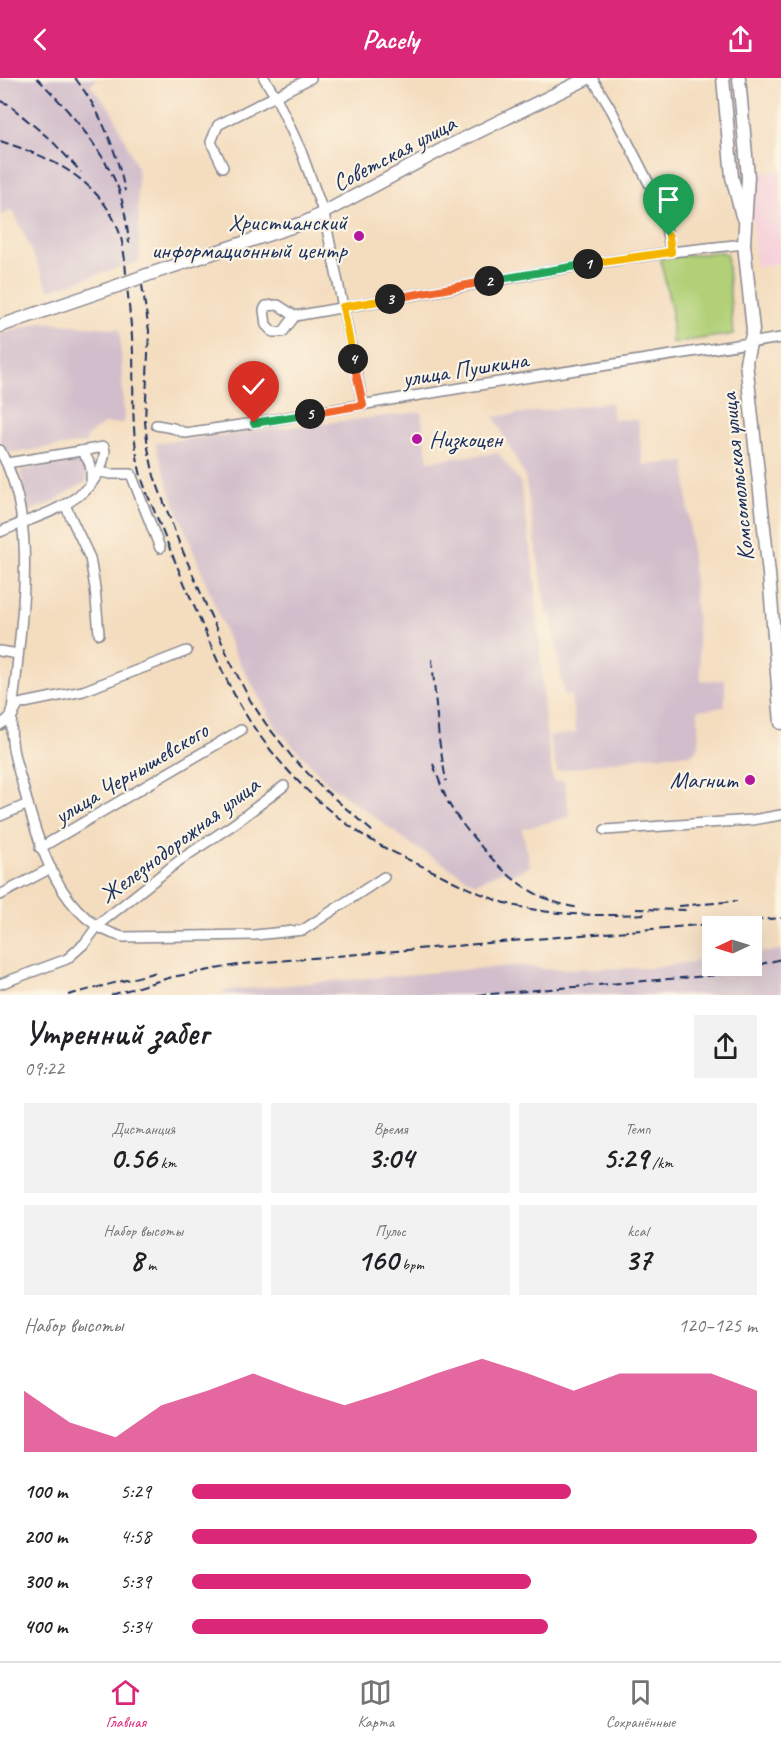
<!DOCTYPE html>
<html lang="ru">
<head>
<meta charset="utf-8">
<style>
  :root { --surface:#fff; --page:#f2f2f2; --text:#202124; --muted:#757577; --line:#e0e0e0; --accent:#db2777 }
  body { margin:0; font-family:Caveat,sans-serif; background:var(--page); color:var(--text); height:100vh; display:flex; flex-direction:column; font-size:22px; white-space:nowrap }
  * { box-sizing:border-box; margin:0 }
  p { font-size:20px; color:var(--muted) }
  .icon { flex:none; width:33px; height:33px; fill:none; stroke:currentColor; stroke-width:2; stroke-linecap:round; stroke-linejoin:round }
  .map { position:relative; height:917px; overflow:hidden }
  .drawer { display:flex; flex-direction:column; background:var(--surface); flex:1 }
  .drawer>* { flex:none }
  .needle { width:39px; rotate:266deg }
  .tools { position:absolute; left:702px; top:838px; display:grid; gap:12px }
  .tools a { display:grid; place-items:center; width:60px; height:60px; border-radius:0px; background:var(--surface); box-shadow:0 6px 24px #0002; font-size:30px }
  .pin { position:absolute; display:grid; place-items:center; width:51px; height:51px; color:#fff; margin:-62px -26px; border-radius:50% 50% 50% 0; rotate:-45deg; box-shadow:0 0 6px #0007 }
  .pin .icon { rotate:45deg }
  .km { position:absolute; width:30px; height:30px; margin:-15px; border-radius:50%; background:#222; color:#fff; font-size:16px; line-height:30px; text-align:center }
  .round { display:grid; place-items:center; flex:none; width:63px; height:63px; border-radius:0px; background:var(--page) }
  .summary { display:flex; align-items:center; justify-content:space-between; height:102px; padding:0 24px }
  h1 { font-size:33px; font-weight:700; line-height:45px }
  .stats { display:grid; grid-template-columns:repeat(3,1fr); gap:9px; height:102px; padding:6px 24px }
  .stats div { display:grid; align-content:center; border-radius:0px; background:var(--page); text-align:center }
  .stats b { font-size:30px; font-weight:700 }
  .stats small { font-size:16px; font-weight:400 }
  .stats p { font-size:16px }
  .chart { height:168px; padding:12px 24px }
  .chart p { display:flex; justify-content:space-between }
  .chart svg { width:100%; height:108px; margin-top:6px; fill:var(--accent); opacity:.7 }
  ul { padding:0 24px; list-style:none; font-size:20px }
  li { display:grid; grid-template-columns:96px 72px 1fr; align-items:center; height:45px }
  li i { height:15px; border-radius:8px; background:var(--accent) }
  header { display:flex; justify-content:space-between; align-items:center; height:78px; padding:0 24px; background:var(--accent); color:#fff; font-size:27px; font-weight:700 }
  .tabs { display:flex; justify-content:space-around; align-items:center; height:84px; border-top:2px solid var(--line); background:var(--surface); font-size:16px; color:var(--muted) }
  .tabs a { display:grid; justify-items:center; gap:3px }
  .tabs .current { color:var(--accent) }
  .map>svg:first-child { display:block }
  .built { fill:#f5cfd9 }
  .industrial { fill:#d1bdcb }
  .green { fill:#b1d077; stroke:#66806a; stroke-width:1.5 }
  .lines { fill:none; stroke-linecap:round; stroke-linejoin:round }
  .minor-casing { stroke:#88868e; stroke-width:12 }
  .major-casing { stroke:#88868e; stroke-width:15 }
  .minor { stroke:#fff; stroke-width:9 }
  .major { stroke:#fff; stroke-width:12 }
  .rail { stroke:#1b2f5e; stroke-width:2; stroke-dasharray:9 4.5; stroke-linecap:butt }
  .major-bridge-casing { stroke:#88868e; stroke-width:15; stroke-linecap:butt }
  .major-bridge { stroke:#fff; stroke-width:12 }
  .split-1-casing { stroke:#fff; stroke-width:12 }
  .split-2-casing { stroke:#fff; stroke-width:12 }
  .split-3-casing { stroke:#fff; stroke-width:12 }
  .split-4-casing { stroke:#fff; stroke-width:12 }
  .split-5-casing { stroke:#fff; stroke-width:12 }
  .split-6-casing { stroke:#fff; stroke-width:12 }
  .split-1 { stroke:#f5b400; stroke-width:8 }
  .split-2 { stroke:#22a559; stroke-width:8 }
  .split-3 { stroke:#f0652b; stroke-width:8 }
  .split-4 { stroke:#f5b400; stroke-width:8 }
  .split-5 { stroke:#f0652b; stroke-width:8 }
  .split-6 { stroke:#22a559; stroke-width:8 }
  .poi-dot { fill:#b5179e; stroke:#fcf5e5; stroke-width:2 }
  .labels { text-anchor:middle; stroke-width:4.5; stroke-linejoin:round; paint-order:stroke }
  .street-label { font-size:24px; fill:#1b2f5e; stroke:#fcf5e5 }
  .poi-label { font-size:24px; fill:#1b2f5e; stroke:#fcf5e5; text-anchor:end }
</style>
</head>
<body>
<header><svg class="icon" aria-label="back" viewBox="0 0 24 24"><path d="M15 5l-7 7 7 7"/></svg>Pacely<svg class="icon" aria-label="share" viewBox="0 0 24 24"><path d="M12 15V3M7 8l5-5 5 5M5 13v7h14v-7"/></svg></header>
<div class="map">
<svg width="781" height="917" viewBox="0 0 781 917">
  <rect width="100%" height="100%" fill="#fcf5e5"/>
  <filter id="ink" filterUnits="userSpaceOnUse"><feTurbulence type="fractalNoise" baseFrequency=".0167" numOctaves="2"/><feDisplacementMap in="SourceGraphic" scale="12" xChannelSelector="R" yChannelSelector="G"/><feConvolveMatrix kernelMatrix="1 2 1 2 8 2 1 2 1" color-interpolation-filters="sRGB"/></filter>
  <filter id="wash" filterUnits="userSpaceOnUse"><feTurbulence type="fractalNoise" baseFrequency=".008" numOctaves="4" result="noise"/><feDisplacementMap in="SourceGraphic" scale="24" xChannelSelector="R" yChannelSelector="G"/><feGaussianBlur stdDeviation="1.35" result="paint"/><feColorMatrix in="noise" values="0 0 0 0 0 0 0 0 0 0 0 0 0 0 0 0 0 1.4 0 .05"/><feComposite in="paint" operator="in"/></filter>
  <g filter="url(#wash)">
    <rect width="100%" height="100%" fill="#f4ddbf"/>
    <!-- built -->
    <path class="built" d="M781,92V185L756,189L748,96Z"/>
    <!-- industrial -->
    <g class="industrial">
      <path d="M0,0H98L90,7L112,33L137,89L140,183L49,212L13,132L0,138Z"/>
      <path d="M41,244L120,251L124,345L104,346L87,358L86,365L7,375L0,360V256Z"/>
      <path d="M611,324L613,341L638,342L643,387L685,384L701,603L725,602V629L698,632L699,669L692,676L643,678L557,693L549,658L576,655L571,617H564L551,537L547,538L525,398L494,339Z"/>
      <path d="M421,334L428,383L498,375L520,404L535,500L545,646L553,704L564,702L570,739L522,751L530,788L509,798L503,793L475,805L417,770L330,707L278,652L232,571L170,413L155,365Z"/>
      <path d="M77,380L88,390L87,403L48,427L30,433L20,392L46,388V385Z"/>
      <path d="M781,872V917H217L228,912L520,887L547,891L649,890L712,881V888H752V876Z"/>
    </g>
    <!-- green -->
    <path class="green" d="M721,174L727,176L733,256L672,265V234L660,180Z"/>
  </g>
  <g filter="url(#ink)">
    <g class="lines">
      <defs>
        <g id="minor">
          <path d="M264,0L276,19L301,73L324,136L363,327"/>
          <path d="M592,0L612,33L662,131L671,174"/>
          <path d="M223,89L211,64L218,47L311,0"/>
          <path d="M295,238L283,254H273L266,247L264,232L266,228L278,227L295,238L577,188L671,174L744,166"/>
          <path d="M156,347L173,350L185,355L254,345L467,309L781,260"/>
          <path d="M0,372C37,439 23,526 16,600C14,620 9,643 12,663C13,679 20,696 24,712C39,767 60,843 123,859L255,857L303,852L384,799"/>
          <path d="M7,385L81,373C91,383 92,391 91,405"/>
          <path d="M98,395L101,394L110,396H131L160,470"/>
          <path d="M65,427L90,480L95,510L99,556"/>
          <path d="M0,454C40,436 99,425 105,373L104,369L81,373"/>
          <path d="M0,573L18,576"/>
          <path d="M0,647L12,638L19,626L83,613L187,573"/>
          <path d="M0,738L28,726"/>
          <path d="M605,752L752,742L781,737"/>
          <path d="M40,770L241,652"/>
          <path d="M0,817L51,790"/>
          <path d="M0,906L67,881L85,865L99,846L180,782L234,746L284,708"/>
        </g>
        <g id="major">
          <path d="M723,0L732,99L742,138"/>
          <path d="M739,0L748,99L744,166L753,252L746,284L769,496L781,645"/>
          <path d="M147,197L306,144L443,71L588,0"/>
          <path d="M0,248L117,208"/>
        </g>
      </defs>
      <!-- minor casing -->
      <use href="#minor" class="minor-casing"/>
      <!-- major casing -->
      <use href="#major" class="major-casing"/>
      <!-- minor -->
      <use href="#minor" class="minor"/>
      <!-- major -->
      <use href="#major" class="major"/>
      <!-- rail -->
      <g class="rail">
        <path d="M37,0C66,29 101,69 117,107C124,125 127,146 129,165"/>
        <path d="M75,0C101,34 116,71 125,113"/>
        <path d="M0,23L8,26L52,63L81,94"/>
        <path d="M0,63C47,78 94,98 116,146C125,165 125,187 127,207C129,230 132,253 133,275C134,313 131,352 139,389C142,404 148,418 154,432C165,460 177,488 189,516C208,560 226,608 253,648C285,695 328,737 376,765C396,776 417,786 437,795C463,808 489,821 516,828C559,838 602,838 646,836"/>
        <path d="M142,207L149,253L145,344L148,370L154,398L178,462L230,583L250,622L266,646L292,679L319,707L373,754"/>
        <path d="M432,581L439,662L446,703"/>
        <path d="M433,686C438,698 442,712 448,724C456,739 467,752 478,765C507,799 534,823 580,830"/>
        <path d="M679,828L737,823"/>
        <path d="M636,831L689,832"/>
        <path d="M68,917L157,894"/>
        <path d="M111,917L172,899L243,886L781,840"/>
        <path d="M477,917L718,897L781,881"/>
      </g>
      <defs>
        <path id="major-bridge" d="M117,208L147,197"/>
      </defs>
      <!-- major-bridge casing -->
      <use href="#major-bridge" class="major-bridge-casing"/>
      <!-- major-bridge -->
      <use href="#major-bridge" class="major-bridge"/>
    </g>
  </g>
  <g class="lines" filter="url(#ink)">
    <defs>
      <path id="split-1" d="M588,186L671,174L669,158"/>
      <path id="split-2" d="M489,203L588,186"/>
      <path id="split-3" d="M390,221L489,203"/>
      <path id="split-4" d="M353,281L343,229L390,221"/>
      <path id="split-5" d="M310,336L363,327L353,281"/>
      <path id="split-6" d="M254,345L310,336"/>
    </defs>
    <!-- split-1 casing -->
    <use href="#split-1" class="split-1-casing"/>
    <!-- split-2 casing -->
    <use href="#split-2" class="split-2-casing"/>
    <!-- split-3 casing -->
    <use href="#split-3" class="split-3-casing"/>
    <!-- split-4 casing -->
    <use href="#split-4" class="split-4-casing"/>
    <!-- split-5 casing -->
    <use href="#split-5" class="split-5-casing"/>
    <!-- split-6 casing -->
    <use href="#split-6" class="split-6-casing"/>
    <!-- split-1 -->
    <use href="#split-1" class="split-1"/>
    <!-- split-2 -->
    <use href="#split-2" class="split-2"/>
    <!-- split-3 -->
    <use href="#split-3" class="split-3"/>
    <!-- split-4 -->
    <use href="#split-4" class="split-4"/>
    <!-- split-5 -->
    <use href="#split-5" class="split-5"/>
    <!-- split-6 -->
    <use href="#split-6" class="split-6"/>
  </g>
  <!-- markers -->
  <g class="poi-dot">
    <circle cx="359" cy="158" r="6"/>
    <circle cx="417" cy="361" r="6"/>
    <circle cx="750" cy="702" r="6"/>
  </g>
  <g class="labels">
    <!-- street labels -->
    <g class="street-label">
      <text transform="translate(394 75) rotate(-28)" y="8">Советская улица</text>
      <text transform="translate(465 291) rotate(-9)" y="8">улица Пушкина</text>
      <text transform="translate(737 399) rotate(-96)" y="8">Комсомольская улица</text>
      <text transform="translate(131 695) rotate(-31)" y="8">улица Чернышевского</text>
      <text transform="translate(179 762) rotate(-37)" y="8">Железнодорожная улица</text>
    </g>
    <!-- poi labels -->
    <g class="poi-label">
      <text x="347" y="152">Христианский<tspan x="347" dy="28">информационный центр</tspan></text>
      <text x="429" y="369" text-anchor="start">Низкоцен</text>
      <text x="738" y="710">Магнит</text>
    </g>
  </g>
</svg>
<div class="tools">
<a><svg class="needle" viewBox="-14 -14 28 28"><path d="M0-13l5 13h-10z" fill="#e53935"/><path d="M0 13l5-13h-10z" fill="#757577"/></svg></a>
</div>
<div class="pin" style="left:669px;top:158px;background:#1e9e55"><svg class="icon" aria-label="arrive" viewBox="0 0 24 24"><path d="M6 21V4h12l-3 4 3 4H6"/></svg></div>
<div class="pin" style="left:254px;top:345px;background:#d93025"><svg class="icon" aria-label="check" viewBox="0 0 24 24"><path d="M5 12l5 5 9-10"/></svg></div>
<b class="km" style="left:588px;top:186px">1</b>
<b class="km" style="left:489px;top:203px">2</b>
<b class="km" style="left:390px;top:221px">3</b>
<b class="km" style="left:353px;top:281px">4</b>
<b class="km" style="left:310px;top:336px">5</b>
</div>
<section class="drawer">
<div class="summary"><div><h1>Утренний забег</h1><p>09:22</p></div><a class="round"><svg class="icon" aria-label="share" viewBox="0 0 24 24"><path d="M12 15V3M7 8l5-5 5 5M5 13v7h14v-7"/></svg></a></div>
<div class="stats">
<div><p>Дистанция</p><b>0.56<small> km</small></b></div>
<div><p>Время</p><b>3:04</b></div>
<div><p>Темп</p><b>5:29<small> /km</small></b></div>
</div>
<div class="stats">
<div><p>Набор высоты</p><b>8<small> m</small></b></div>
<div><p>Пульс</p><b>160<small> bpm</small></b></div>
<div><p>kcal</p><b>37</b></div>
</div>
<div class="chart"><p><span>Набор высоты</span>120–125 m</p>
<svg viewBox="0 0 160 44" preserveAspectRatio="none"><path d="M0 44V19L10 32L20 38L30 25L40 19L50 12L60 19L70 25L80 19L90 12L100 6L110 12L120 19L130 12L140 12L150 12L160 19V44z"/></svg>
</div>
<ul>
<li><b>100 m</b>5:29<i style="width:67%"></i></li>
<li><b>200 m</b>4:58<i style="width:100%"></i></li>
<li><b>300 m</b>5:39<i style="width:60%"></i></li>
<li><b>400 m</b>5:34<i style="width:63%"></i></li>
</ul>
</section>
<nav class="tabs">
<a class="current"><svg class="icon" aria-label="home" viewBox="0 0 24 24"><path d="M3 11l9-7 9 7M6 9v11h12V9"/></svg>Главная</a>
<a><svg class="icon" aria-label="map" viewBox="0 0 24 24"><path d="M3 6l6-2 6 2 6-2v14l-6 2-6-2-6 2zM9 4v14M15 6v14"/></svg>Карта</a>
<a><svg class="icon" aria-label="saved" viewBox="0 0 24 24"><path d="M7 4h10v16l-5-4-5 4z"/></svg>Сохранённые</a>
</nav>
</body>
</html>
